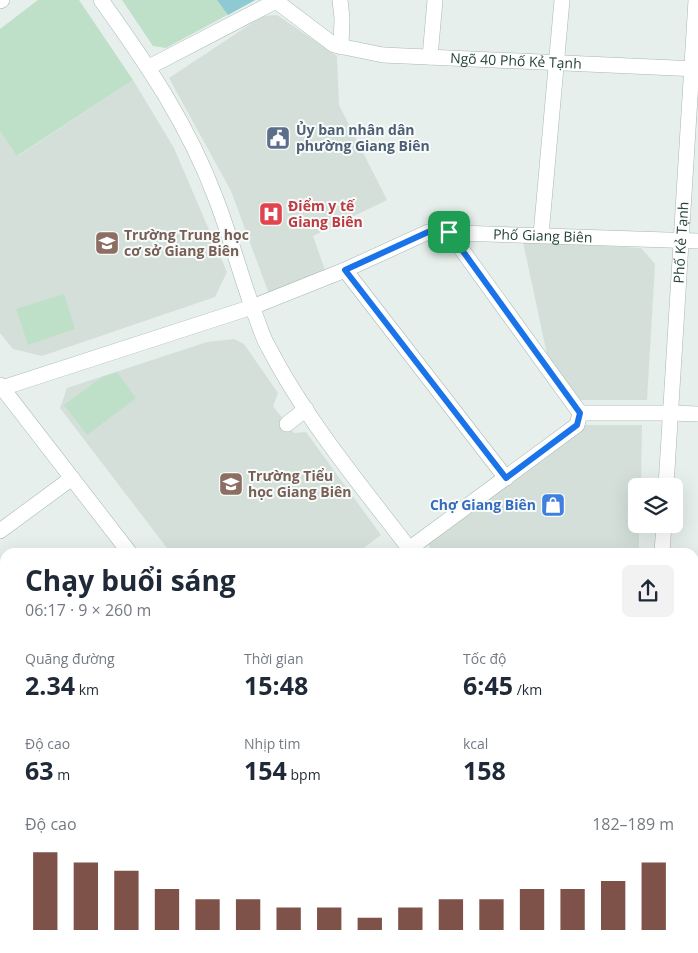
<!DOCTYPE html>
<html lang="vi">
<head>
<meta charset="utf-8">
<style>
  :root { --surface:#fff; --page:#f2f2f3; --text:#1f2937; --muted:#747a83; --accent:#7f5249 }
  body { margin:0; font-family:"Open Sans",sans-serif; background:var(--page); color:var(--text); height:100vh; display:flex; flex-direction:column; font-size:19px; white-space:nowrap }
  * { box-sizing:border-box; margin:0 }
  p { font-size:16px; color:var(--muted) }
  .icon { flex:none; width:28px; height:28px; fill:none; stroke:currentColor; stroke-width:2; stroke-linecap:round; stroke-linejoin:round }
  .map { position:relative; flex:1; overflow:hidden }
  .details { position:absolute; left:0px; top:548px; width:699px; height:406px; display:flex; flex-direction:column; background:var(--surface); border-radius:15px 15px 0 0; box-shadow:0 5px 20px #0002 }
  .details>* { flex:none }
  .buttons { position:absolute; left:628px; top:478px; display:grid; gap:10px }
  .buttons a { display:grid; place-items:center; width:55px; height:55px; border-radius:8px; background:var(--surface); box-shadow:0 5px 20px #0002; font-size:25px }
  .pin { position:absolute; display:grid; place-items:center; width:42px; height:42px; color:#fff; margin:-21px; border-radius:10px; box-shadow:0 2px 8px #0006 }
  .round { display:grid; place-items:center; flex:none; width:52px; height:52px; border-radius:8px; background:var(--page) }
  .headline { display:flex; align-items:center; justify-content:space-between; height:85px; padding:0 25px }
  h1 { font-size:28px; font-weight:700; line-height:38px }
  .stats { display:grid; grid-template-columns:repeat(3,1fr); gap:8px; height:85px; padding:5px 25px }
  .stats div { display:grid; align-content:center }
  .stats b { font-size:25px; font-weight:700 }
  .stats small { font-size:14px; font-weight:400 }
  .stats p { font-size:14px }
  .chart { height:140px; padding:10px 25px }
  .chart p { display:flex; justify-content:space-between }
  .chart svg { width:100%; height:90px; margin-top:5px; stroke:var(--accent); stroke-width:6 }
  .map>svg:first-child { display:block }
  .built { fill:#d4dfda }
  .green { fill:#bfe0c8 }
  .water { fill:#8ec9d4 }
  .lines { fill:none; stroke-linecap:round; stroke-linejoin:round }
  .minor-casing { stroke:#a8b8b2; stroke-width:16 }
  .minor { stroke:#fff; stroke-width:15 }
  .route-casing { stroke:#fff; stroke-width:10 }
  .route { stroke:#1a73e8; stroke-width:6 }
  .labels { text-anchor:middle; stroke-width:4; stroke-linejoin:round; paint-order:stroke }
  .street-label { font-size:14px; fill:#24423a; stroke:#f7fbf9 }
  .service-label { font-size:14px; font-weight:bold; fill:#4e5e75; stroke:#f7fbf9; text-anchor:start }
  .health-label { font-size:14px; font-weight:bold; fill:#be3a42; stroke:#f7fbf9; text-anchor:start }
  .education-label { font-size:14px; font-weight:bold; fill:#785e54; stroke:#f7fbf9; text-anchor:start }
  .shop-label { font-size:14px; font-weight:bold; fill:#366cbe; stroke:#f7fbf9; text-anchor:end }
</style>
</head>
<body>
<div class="map">
<svg width="698" height="953" viewBox="0 0 698 953">
  <rect width="100%" height="100%" fill="#e6efeb"/>
  <!-- built -->
  <g class="built">
    <path d="M277,15L337,56L339,105L387,200L313,236L326,273L269,294L231,191L169,78L263,16Z"/>
    <path d="M133,80L174,148L227,272L215,297L42,356L13,349L0,333V131L18,156Z"/>
    <path d="M523,242L641,248L655,264L647,400H576L548,359Z"/>
    <path d="M234,339L244,344L278,393L273,406L294,433L306,432L381,535L358,552H170L60,408L67,388L207,342Z"/>
    <path d="M576,425H642L641,486H636V524H639V552H434L424,539Z"/>
  </g>
  <!-- green -->
  <g class="green">
    <path d="M38,0H79L133,80L17,156L0,131V29Z"/>
    <path d="M122,0H255L166,48L153,46Z"/>
    <path d="M64,294L75,329L28,345L16,309Z"/>
    <path d="M117,372L136,398L87,435L64,405L102,377Z"/>
    <path d="M253,949H449V953H247Z"/>
  </g>
  <!-- water -->
  <path class="water" d="M217,0H255L228,15Z"/>
  <g class="lines">
    <defs>
      <g id="minor">
        <path d="M101,0C147,64 188,124 216,199C231,238 241,278 256,317C260,327 263,339 269,348C306,420 363,488 412,552"/>
        <path d="M340,0L342,18L341,47"/>
        <path d="M0,1L2,0"/>
        <path d="M430,57L435,0"/>
        <path id="s1" d="M149,67L276,1L334,45L383,55L698,69"/>
        <path d="M449,232L580,413"/>
        <path d="M541,235L562,0"/>
        <path d="M345,270L506,478"/>
        <path d="M0,385L129,552"/>
        <path id="s2" d="M2,388L252,307L345,270L428,232L698,241"/>
        <path d="M580,413H670L698,414"/>
        <path d="M287,424L306,409"/>
        <path id="s3" d="M666,486L696,0"/>
        <path d="M0,531L72,478"/>
        <path d="M409,549L577,425L580,413"/>
        <path d="M662,552L664,524"/>
        <path d="M694,576L698,577"/>
        <path d="M0,649L5,645"/>
        <path d="M694,749L698,750"/>
        <path d="M0,808L5,814"/>
        <path d="M694,815H698"/>
        <path d="M0,946L5,942"/>
        <path d="M103,949L106,953"/>
        <path d="M201,953L207,949"/>
        <path d="M649,953V949"/>
      </g>
    </defs>
    <!-- minor casing -->
    <use href="#minor" class="minor-casing"/>
    <!-- minor -->
    <use href="#minor" class="minor"/>
  </g>
  <g class="lines">
    <defs>
      <path id="route" d="M428,232H449L580,413L577,425L506,478L345,270Z"/>
    </defs>
    <!-- route casing -->
    <use href="#route" class="route-casing"/>
    <!-- route -->
    <use href="#route" class="route"/>
  </g>
  <!-- icons -->
  <defs>
    <symbol id="civic-square" viewBox="-11 -11 22 22"><rect x="-9" y="-9" width="18" height="18" rx="4" fill="#5c6f8a" stroke="#f7fbf9"/><path d="M-.6-6.5H3V-4.5H.6V-3L4-1V1h2V6H-6V1h2V-1L-.6-3ZM-1.2 2.5V6h2.4V2.5Z" fill="#fff"/></symbol>
    <symbol id="hospital-square" viewBox="-11 -11 22 22"><rect x="-9" y="-9" width="18" height="18" rx="4" fill="#e0444e" stroke="#f7fbf9"/><path d="M-5-5h3v3.5h4V-5h3V5h-3V1.5h-4V5h-3Z" fill="#fff"/></symbol>
    <symbol id="school-square" viewBox="-11 -11 22 22"><rect x="-9" y="-9" width="18" height="18" rx="4" fill="#8d6e63" stroke="#f7fbf9"/><path d="M0-5L7-2L0 1L-7-2ZM-4 1L0 2.5L4 1V4Q0 6-4 4Z" fill="#fff"/></symbol>
    <symbol id="shop-square" viewBox="-11 -11 22 22"><rect x="-9" y="-9" width="18" height="18" rx="4" fill="#3f7fe0" stroke="#f7fbf9"/><path d="M-5-2.5h2.3a2.7 3.5 0 0 1 5.4 0H5L5.5 6h-11ZM-1.5-2.5h3a1.5 2.3 0 0 0-3 0Z" fill="#fff"/></symbol>
  </defs>
  <g fill-rule="evenodd">
    <use href="#civic-square" x="264" y="124" width="28" height="28"/>
    <use href="#hospital-square" x="257" y="200" width="28" height="28"/>
    <use href="#school-square" x="93" y="229" width="28" height="28"/>
    <use href="#school-square" x="217" y="470" width="28" height="28"/>
    <use href="#shop-square" x="539" y="491" width="28" height="28"/>
  </g>
  <g class="labels">
    <!-- street labels -->
    <g class="street-label">
      <text dy="5" stroke="none"><textPath href="#s1" startOffset="399">Ngõ 40 Phố Kẻ Tạnh</textPath></text>
      <text dy="5" stroke="none"><textPath href="#s2" startOffset="569">Phố Giang Biên</textPath></text>
      <text dy="5" stroke="none"><textPath href="#s3" startOffset="244">Phố Kẻ Tạnh</textPath></text>
    </g>
    <!-- service labels -->
    <g class="service-label">
      <text x="296" y="135">Ủy ban nhân dân<tspan x="296" dy="16">phường Giang Biên</tspan></text>
    </g>
    <!-- health labels -->
    <g class="health-label">
      <text x="288" y="211">Điểm y tế<tspan x="288" dy="16">Giang Biên</tspan></text>
    </g>
    <!-- education labels -->
    <g class="education-label">
      <text x="124" y="240">Trường Trung học<tspan x="124" dy="16">cơ sở Giang Biên</tspan></text>
      <text x="248" y="481">Trường Tiểu<tspan x="248" dy="16">học Giang Biên</tspan></text>
    </g>
    <!-- shop labels -->
    <g class="shop-label">
      <text x="536" y="510">Chợ Giang Biên</text>
    </g>
  </g>
</svg>
<div class="buttons">
<a><svg class="icon" aria-label="layers" viewBox="0 0 24 24"><path d="M12 4l9 5-9 5-9-5zM3 14l9 5 9-5"/></svg></a>
</div>
<div class="pin" style="left:449px;top:232px;background:#1e9e55"><svg class="icon" aria-label="arrive" viewBox="0 0 24 24"><path d="M6 21V4h12l-3 4 3 4H6"/></svg></div>
<section class="details">
<div class="headline"><div><h1>Chạy buổi sáng</h1><p>06:17 · 9 × 260 m</p></div><a class="round"><svg class="icon" aria-label="share" viewBox="0 0 24 24"><path d="M12 15V3M7 8l5-5 5 5M5 13v7h14v-7"/></svg></a></div>
<div class="stats">
<div><p>Quãng đường</p><b>2.34<small> km</small></b></div>
<div><p>Thời gian</p><b>15:48</b></div>
<div><p>Tốc độ</p><b>6:45<small> /km</small></b></div>
</div>
<div class="stats">
<div><p>Độ cao</p><b>63<small> m</small></b></div>
<div><p>Nhịp tim</p><b>154<small> bpm</small></b></div>
<div><p>kcal</p><b>158</b></div>
</div>
<div class="chart"><p><span>Độ cao</span>182–189 m</p>
<svg viewBox="0 0 160 44" preserveAspectRatio="none"><path d="M5 44V6M15 44V11M25 44V15M35 44V24M45 44V29M55 44V29M65 44V33M75 44V33M85 44V38M95 44V33M105 44V29M115 44V29M125 44V24M135 44V24M145 44V20M155 44V11"/></svg>
</div>
</section>
</div>
</body>
</html>
